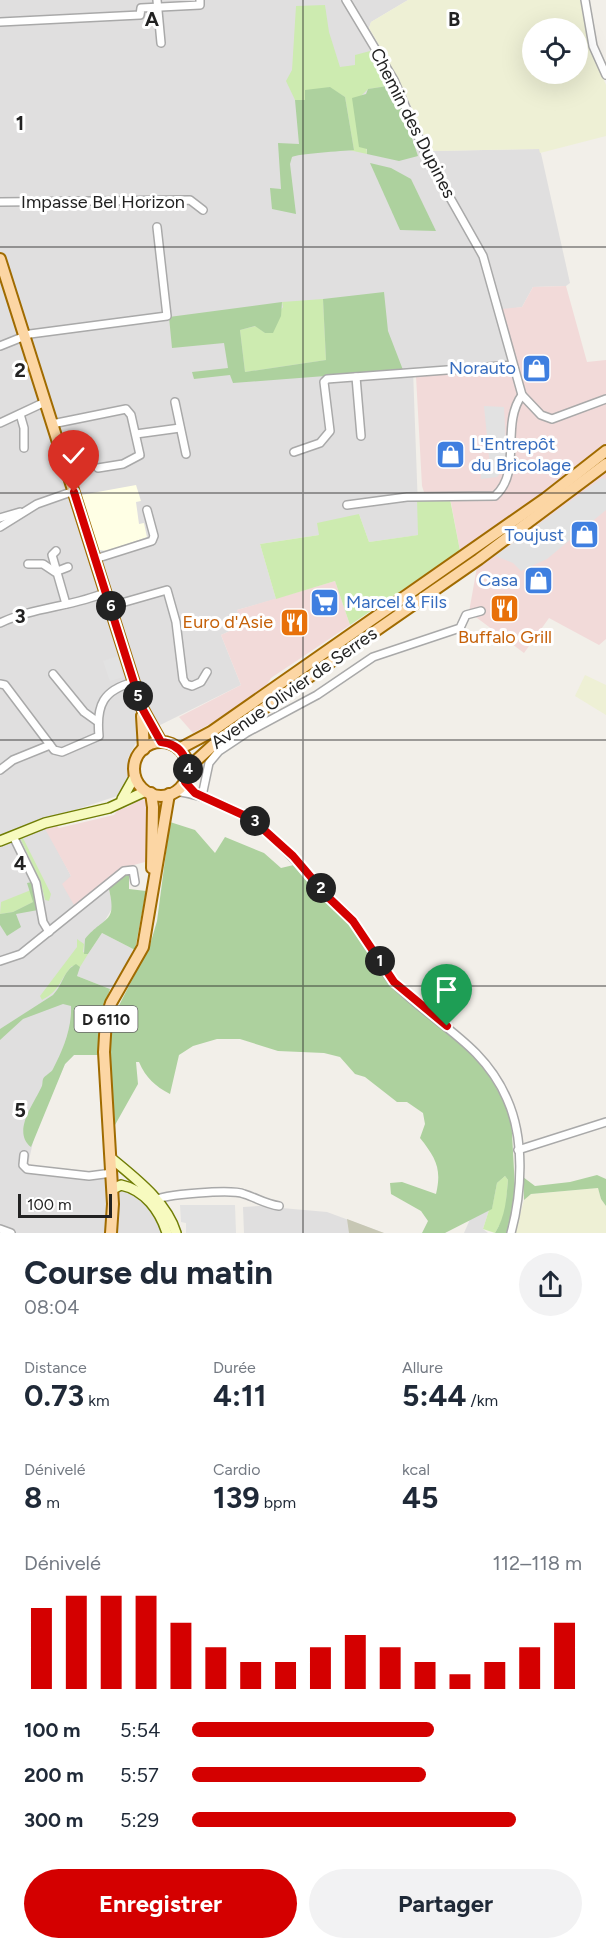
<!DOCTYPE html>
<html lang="fr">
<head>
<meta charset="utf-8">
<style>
  :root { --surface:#fff; --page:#f2f2f3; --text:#1f2937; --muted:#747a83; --accent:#d40000 }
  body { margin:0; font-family:Figtree,sans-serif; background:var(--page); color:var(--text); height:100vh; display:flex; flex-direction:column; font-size:22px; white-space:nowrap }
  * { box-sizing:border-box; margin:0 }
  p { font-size:20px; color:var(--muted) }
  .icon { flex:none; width:33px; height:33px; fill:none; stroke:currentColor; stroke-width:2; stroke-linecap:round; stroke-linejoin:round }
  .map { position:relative; height:1233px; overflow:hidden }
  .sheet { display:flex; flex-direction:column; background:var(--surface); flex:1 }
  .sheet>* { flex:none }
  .buttons { position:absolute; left:522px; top:18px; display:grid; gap:12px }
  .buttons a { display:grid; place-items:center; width:66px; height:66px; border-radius:50%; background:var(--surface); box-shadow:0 6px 24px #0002; font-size:30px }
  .scale { position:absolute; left:18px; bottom:15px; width:94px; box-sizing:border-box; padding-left:6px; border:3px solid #222; border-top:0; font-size:16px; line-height:21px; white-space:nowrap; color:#222; -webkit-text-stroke:4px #fff; paint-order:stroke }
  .pin { position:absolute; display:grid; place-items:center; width:51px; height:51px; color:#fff; margin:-62px -26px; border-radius:50% 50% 50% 0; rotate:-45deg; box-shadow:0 0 6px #0007 }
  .pin .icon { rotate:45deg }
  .km { position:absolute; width:30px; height:30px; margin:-15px; border-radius:50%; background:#222; color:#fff; font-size:16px; line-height:30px; text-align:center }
  .round { display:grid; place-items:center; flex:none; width:63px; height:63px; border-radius:32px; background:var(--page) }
  .summary { display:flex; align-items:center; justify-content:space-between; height:102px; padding:0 24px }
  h1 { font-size:33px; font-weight:700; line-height:45px }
  .figures { display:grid; grid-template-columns:repeat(3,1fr); gap:9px; height:102px; padding:6px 24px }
  .figures div { display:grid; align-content:center }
  .figures b { font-size:30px; font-weight:700 }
  .figures small { font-size:16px; font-weight:400 }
  .figures p { font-size:16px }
  .chart { height:168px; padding:12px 24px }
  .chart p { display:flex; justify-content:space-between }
  .chart svg { width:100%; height:108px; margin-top:6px; stroke:var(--accent); stroke-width:6 }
  .button { display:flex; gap:12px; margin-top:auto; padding:12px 24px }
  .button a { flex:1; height:69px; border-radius:36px; background:var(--accent); color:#fff; font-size:24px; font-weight:700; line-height:69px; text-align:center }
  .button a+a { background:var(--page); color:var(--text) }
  ul { padding:0 24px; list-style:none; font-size:20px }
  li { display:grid; grid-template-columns:96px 72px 1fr; align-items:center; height:45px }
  li i { height:15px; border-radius:8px; background:var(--accent) }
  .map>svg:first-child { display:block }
  .residential { fill:#e0dfdf }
  .commercial { fill:#f2dad9 }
  .education { fill:#ffffe5 }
  .construction { fill:#c7c7b4 }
  .farmland { fill:#eef0d5; fill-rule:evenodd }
  .grass { fill:#cdebb0 }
  .forest { fill:#add19e }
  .parking { fill:#e2e2e2 }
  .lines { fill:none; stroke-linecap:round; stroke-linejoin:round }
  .street-casing { stroke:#a9a9a9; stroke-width:10 }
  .secondary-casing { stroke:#707d05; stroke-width:12 }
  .primary-casing { stroke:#a06b00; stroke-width:14 }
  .street { stroke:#fff; stroke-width:7 }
  .secondary { stroke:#f7fabf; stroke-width:9 }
  .primary { stroke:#fcd6a4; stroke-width:10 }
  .route-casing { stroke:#fff; stroke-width:12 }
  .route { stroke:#d40000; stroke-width:8 }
  .grid { fill:none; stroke:#222; stroke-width:1.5; stroke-opacity:0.55 }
  .labels { text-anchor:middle; stroke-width:6; stroke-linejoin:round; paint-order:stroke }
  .shield { fill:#fff; stroke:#646464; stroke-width:1.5 }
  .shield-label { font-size:16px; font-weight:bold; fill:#222 }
  .street-label { font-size:18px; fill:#222; stroke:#fff }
  .shop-label { font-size:18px; fill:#366cbe; stroke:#fff; text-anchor:end }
  .food-label { font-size:18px; fill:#c56008; stroke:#fff; text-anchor:end }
  .grid-label { font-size:20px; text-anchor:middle; font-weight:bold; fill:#222; stroke:#fff; stroke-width:6; stroke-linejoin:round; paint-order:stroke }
</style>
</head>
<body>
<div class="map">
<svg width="606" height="1233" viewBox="0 0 606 1233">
  <rect width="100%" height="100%" fill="#f2efe9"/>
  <!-- residential -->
  <g class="residential">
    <path d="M0,0H408L371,22L369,28L400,82L431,151L540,149L570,283L566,286L533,287L522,307L496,311L508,363L413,370L419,535L369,542L359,514L319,535L260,544L276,599L237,610L243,625L221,635L241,685L140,735L128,758L129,776L120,795L42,821L71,876L76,906L106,882L108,885L113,907L101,927L88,936V954L102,933L133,949L127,963L110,989L77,976L71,995L74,1055L65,1064L35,1133L27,1169L89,1176L105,1173L113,1189L138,1192L167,1233H0Z"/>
    <path d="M259,1206L327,1212L384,1233H244L243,1207Z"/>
    <path d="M489,1210L483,1229L488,1233H464L471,1217Z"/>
  </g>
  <!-- commercial -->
  <g class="commercial">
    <path d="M566,286L587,362L606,360V639L599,645L549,618L524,653L469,612L477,567L460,551L449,492H424L422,486L416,376L516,366L501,309L522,307L533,287Z"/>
    <path d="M335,581L350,625L271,678L265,688L221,718L193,733L179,717L241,685L221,635L243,625L237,610Z"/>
    <path d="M141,798L149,803L145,862L126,867L74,905L62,884L71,876L44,827L55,824L59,828L114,815L119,809L128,807Z"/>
  </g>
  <!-- education -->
  <path class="education" d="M136,485L141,501L136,502L139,524L144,523L147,537L107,551L99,550L81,495Z"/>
  <!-- construction -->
  <path class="construction" d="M347,1219L384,1233H349Z"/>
  <!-- farmland -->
  <g class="farmland">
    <path d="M408,0H581L590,48L606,85V136L540,153L539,149L431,151L400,82L369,28L371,22ZM532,28H578V74H532Z"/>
    <path d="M585,675L606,685V715L575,696Z"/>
    <path d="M598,1188L601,1199L606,1206V1233H515L524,1200L531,1194Z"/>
  </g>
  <!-- grass -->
  <g class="grass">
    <path d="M325,5L329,32L340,67L355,65V55L374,50L394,85L368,89L361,96L367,154L349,150H354L345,97L329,87L305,100H295L286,81L292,70L296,6Z"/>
    <path d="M323,299L326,360L245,372L240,330L256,326L265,333L283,307L282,302Z"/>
    <path d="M417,499H450L460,551L350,625L335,581L276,599L260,544L319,535L317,523L359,514L369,542L418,535Z"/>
    <path d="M22,836L51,894L49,901L45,900L41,883L20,838Z"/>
    <path d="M31,890L33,902L13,912L0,914L1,902Z"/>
    <path d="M77,939L84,944L83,952L88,954L80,967L72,966C59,980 61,990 42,1000L40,996L77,947Z"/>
    <path d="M505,1176L508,1180L505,1215L495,1233L483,1229L489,1210L492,1208L497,1183Z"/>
  </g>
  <!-- forest -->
  <g class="forest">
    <path d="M394,85L418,156L399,161L367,154V149L359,147L352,98L366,94L368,89Z"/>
    <path d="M330,87L345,97L354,150C343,151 296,154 292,157L290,164L296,214L272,209L270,188L281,189L278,143L299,144L295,100H305V90Z"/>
    <path d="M370,163L391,168L411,179L436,231L400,230Z"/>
    <path d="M384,292L388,331L403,370L233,383L230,375L194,379L192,372L228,368L224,343L172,348L169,317L282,302L281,316L273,333H265L255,326L240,330L245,372L326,360L323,299Z"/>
    <path d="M170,822L195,830L215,853L225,837L264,853L281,868L298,864L349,920L384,973L465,1045L486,1069L511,1115L515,1189L508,1233H495C506,1215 506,1200 508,1180L505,1176L497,1183L492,1209L445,1233H422L428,1221L421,1211L391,1194L390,1183L402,1182L436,1194C442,1169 436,1158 420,1138L425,1124L423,1113L407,1102H397L365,1077L355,1074L340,1057L324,1053L278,1051L240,1039H217L193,1046L179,1055L170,1094C155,1086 146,1078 139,1062H136L138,1084L115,1125L109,1047L111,1021L150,945L157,921Z"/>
    <path d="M127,873L129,875V889L146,891L135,950L102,933L88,954H84L85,939C106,914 118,925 108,885Z"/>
    <path d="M32,882L38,910L16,914L21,927L7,936L0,925V914L13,912L33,902L27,883Z"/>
    <path d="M76,964L80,967L77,976L110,989L98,1027V1055H74L65,1064L31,1147C12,1132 33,1105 41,1088C43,1085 42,1082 43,1079C45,1075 51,1073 53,1069C63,1050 72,1028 71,1006L63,1004L23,1019L0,1040V1029L53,995C63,985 63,971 76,964Z"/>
    <path d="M597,1175L606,1179V1206L601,1199L598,1188L531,1194L524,1200L523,1177L535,1186L570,1182Z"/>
  </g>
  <!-- parking -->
  <g class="parking">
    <path d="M484,406L504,407L507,465L497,477L481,479V469L490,467Z"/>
    <path d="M602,478L606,479V510L547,559L521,571L513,563L495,556Z"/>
    <path d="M118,656L123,677L110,681L103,661Z"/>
    <path d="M180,1205H235L236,1233H186V1223L181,1222Z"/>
  </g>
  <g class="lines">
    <defs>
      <g id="street">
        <path d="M157,0L161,43"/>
        <path d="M346,0L394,80L427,157L483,256L522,395L541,415L552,419L606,399"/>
        <path d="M585,0L593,46L606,75"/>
        <path d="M0,22L140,15L141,8L200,5V0"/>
        <path d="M0,202L190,200L203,210"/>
        <path d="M0,346L30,334L167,316L157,227"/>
        <path d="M356,377L361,436"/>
        <path d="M175,402L186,454"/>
        <path d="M20,414L24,428V448"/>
        <path d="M0,423L45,402"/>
        <path d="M52,424L126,409L131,415L140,455L123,464L98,468"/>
        <path d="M136,434L180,428"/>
        <path d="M294,452L320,443L330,431L324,382L327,379L512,365"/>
        <path d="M347,505L407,497L495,496C523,471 500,425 522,395"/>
        <path d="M0,518L20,512"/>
        <path d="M0,527L37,504L74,491"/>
        <path d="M56,551L52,555L66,604"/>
        <path d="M95,559L152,541L154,536L147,510"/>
        <path d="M28,564H43L55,572L68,567"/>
        <path d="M111,606L167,590L176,622L183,679L186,684L192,686L201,682L207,672"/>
        <path d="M0,623C34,607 72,607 107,592"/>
        <path d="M53,674L84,712L98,722"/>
        <path d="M0,684L5,685L54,750L62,752L99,736C96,705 103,690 134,682"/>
        <path d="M0,770L13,760L50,745"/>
        <path d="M185,781L195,793"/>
        <path d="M175,791C248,802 282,845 328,897C336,906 347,913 354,922C368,941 378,966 394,983C434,1024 483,1043 507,1099C525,1139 522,1192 511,1233"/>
        <path d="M202,796L209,763L219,751L246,733L317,695L373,657L460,628L466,615L481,611"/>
        <path d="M13,836L36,883L43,922L49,932"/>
        <path d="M0,961L21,954L124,871L133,870L135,882"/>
        <path d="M518,1150L606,1122"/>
        <path d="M24,1155L23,1165L27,1169L89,1176L112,1173"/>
        <path d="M152,1201C164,1194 232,1189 244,1194C257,1198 265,1204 279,1206"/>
        <path d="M0,1229L11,1233"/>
      </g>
      <g id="secondary">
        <path d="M122,799L135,776"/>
        <path d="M0,841L45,823L109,808L146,791"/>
        <path d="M111,1158C135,1178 167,1202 176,1233"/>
        <path d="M113,1189L121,1185C145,1190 160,1211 167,1233"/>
      </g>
      <g id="primary">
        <path d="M0,259L142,708L161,742"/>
        <path d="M142,716L144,749"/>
        <circle cx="161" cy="769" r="27"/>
        <path d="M179,749L211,732L546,498L606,451"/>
        <path d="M188,768L221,738L479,559L606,464"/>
        <path d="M151,793L153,807L152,868"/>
        <path d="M111,1233L113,1204L104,1052L106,1019L111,1003L143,947L169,794"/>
      </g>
    </defs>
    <!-- street casing -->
    <use href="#street" class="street-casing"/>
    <!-- secondary casing -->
    <use href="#secondary" class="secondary-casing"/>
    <!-- primary casing -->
    <use href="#primary" class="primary-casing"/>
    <!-- street -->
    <use href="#street" class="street"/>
    <!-- secondary -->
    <use href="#secondary" class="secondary"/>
    <!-- primary -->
    <use href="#primary" class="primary"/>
  </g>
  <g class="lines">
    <defs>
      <path id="route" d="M74,492L142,708L161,742C182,744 192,762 185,782L195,793L252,819L293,856L328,897L353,921L394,982L447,1026"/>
    </defs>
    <!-- route casing -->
    <use href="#route" class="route-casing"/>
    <!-- route -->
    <use href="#route" class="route"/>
  </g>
  <!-- grid -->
  <path class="grid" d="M303,0V1233M0,247H606M0,493H606M0,740H606M0,986H606"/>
  <!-- icons -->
  <defs>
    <symbol id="shop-square" viewBox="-11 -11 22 22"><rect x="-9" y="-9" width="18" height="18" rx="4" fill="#3f7fe0" stroke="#fff"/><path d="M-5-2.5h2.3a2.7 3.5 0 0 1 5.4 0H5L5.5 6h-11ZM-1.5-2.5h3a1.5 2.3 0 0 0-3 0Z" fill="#fff"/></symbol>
    <symbol id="supermarket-square" viewBox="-11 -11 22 22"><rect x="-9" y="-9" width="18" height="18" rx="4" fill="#3f7fe0" stroke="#fff"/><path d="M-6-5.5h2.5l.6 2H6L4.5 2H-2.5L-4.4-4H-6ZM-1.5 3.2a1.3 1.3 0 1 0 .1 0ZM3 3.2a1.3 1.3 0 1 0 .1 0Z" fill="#fff"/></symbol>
    <symbol id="restaurant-square" viewBox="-11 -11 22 22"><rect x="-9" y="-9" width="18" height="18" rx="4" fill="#e8710a" stroke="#fff"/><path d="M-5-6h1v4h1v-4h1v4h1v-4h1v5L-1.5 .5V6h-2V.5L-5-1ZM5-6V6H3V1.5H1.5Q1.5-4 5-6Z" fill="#fff"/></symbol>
  </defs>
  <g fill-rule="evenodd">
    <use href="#shop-square" x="520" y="352" width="33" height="33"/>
    <use href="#shop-square" x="434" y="438" width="33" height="33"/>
    <use href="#shop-square" x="568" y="518" width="33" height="33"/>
    <use href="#shop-square" x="522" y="564" width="33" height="33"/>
    <use href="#supermarket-square" x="308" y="586" width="33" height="33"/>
    <use href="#restaurant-square" x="488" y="592" width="33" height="33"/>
    <use href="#restaurant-square" x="278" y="606" width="33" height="33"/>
  </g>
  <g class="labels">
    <!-- shield labels -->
    <rect class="shield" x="74.5" y="1006" width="63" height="26" rx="4.5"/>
    <g class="shield-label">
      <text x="106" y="1025">D 6110</text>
    </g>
    <!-- street labels -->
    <g class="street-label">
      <text transform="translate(413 123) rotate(63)" y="6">Chemin des Dupines</text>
      <text x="103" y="208">Impasse Bel Horizon</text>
      <text transform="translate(294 688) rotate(-35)" y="6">Avenue Olivier de Serres</text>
    </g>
    <!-- shop labels -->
    <g class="shop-label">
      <text x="516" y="374">Norauto</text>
      <text x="471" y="450" text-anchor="start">L'Entrepôt<tspan x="471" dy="21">du Bricolage</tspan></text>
      <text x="564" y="541">Toujust</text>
      <text x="518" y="586">Casa</text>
      <text x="346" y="608" text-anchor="start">Marcel &amp; Fils</text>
    </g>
    <!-- food labels -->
    <g class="food-label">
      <text x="273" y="628">Euro d'Asie</text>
      <text x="505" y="643" text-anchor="middle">Buffalo Grill</text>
    </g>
  </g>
  <g class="grid-label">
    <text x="152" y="26">A</text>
    <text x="454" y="26">B</text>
    <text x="20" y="130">1</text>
    <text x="20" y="377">2</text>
    <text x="20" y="623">3</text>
    <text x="20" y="870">4</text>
    <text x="20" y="1117">5</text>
  </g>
</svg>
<div class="buttons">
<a><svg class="icon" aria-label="locate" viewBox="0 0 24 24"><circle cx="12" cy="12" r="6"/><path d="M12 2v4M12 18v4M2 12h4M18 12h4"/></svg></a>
</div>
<div class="scale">100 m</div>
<div class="pin" style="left:447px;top:1026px;background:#1e9e55"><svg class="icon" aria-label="arrive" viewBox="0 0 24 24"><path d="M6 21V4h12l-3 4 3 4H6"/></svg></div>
<div class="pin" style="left:74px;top:492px;background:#d93025"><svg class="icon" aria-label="check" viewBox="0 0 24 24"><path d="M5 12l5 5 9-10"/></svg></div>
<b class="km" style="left:380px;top:961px">1</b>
<b class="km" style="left:321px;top:888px">2</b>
<b class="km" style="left:255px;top:821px">3</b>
<b class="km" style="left:188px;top:769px">4</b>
<b class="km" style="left:138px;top:696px">5</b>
<b class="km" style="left:111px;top:606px">6</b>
</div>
<section class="sheet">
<div class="summary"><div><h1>Course du matin</h1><p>08:04</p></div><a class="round"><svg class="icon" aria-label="share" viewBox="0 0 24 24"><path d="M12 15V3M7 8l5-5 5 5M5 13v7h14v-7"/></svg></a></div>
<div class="figures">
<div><p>Distance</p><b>0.73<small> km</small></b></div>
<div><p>Durée</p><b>4:11</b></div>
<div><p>Allure</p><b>5:44<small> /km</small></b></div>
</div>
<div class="figures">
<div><p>Dénivelé</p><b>8<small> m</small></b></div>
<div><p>Cardio</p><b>139<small> bpm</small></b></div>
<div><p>kcal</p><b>45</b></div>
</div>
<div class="chart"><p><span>Dénivelé</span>112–118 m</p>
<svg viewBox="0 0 160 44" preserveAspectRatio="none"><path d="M5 44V11M15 44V6M25 44V6M35 44V6M45 44V17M55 44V27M65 44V33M75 44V33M85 44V27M95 44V22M105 44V27M115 44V33M125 44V38M135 44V33M145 44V27M155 44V17"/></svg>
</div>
<ul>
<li><b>100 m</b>5:54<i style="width:62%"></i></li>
<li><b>200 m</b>5:57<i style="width:60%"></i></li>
<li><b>300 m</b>5:29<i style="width:83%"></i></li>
</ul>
<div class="button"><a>Enregistrer</a><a>Partager</a></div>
</section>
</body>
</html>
